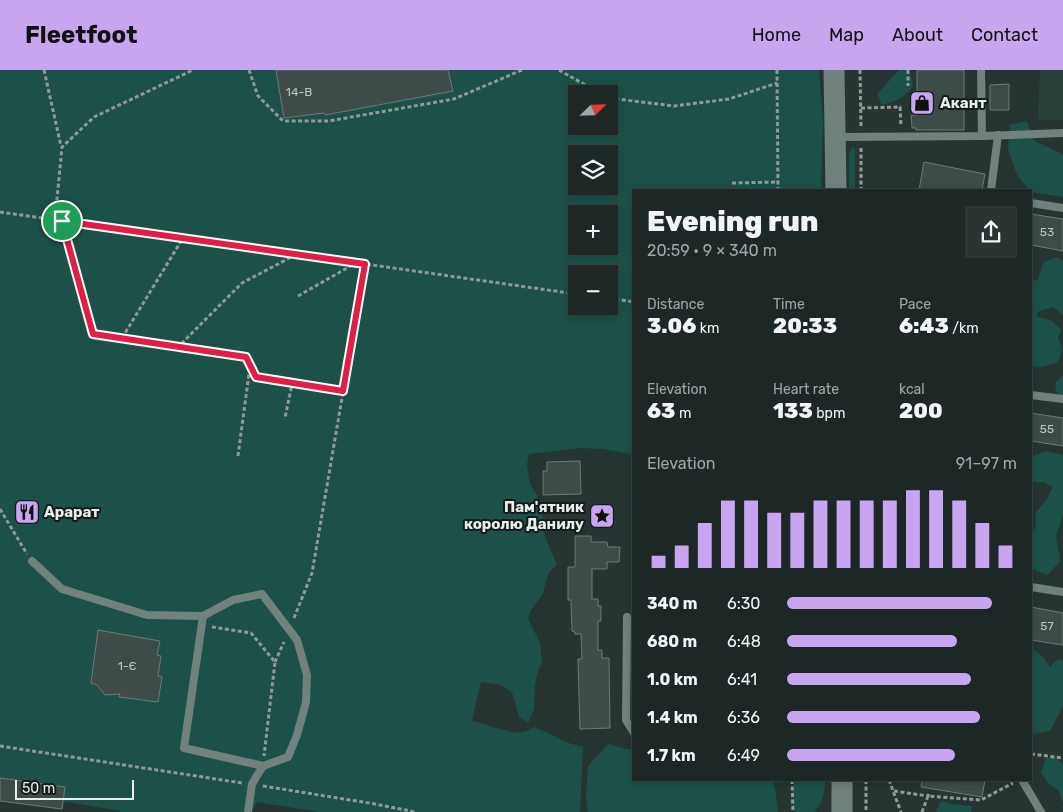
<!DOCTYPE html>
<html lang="en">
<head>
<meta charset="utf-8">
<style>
  :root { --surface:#1d2826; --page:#2a3432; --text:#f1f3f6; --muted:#a0a6a7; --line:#3b4443; --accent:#c8a6ef }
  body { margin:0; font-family:Rubik,sans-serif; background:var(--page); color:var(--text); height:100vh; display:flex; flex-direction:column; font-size:19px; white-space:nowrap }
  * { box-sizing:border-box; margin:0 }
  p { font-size:16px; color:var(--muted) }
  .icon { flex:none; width:28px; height:28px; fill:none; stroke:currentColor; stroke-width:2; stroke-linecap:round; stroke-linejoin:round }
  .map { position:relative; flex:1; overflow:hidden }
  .panel { position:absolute; left:632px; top:119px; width:400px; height:592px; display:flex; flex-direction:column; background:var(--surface); border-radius:0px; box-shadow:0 2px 8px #0003,0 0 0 1px var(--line) }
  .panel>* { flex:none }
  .needle { width:32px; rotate:67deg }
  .tools { position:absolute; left:568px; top:15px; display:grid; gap:10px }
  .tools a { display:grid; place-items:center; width:50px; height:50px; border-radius:0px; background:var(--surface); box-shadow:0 2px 8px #0003,0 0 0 1px var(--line); font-size:25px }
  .scale { position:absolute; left:15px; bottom:12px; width:119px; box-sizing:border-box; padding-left:5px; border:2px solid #e6efec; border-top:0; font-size:14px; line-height:18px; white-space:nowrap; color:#e6efec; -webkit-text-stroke:4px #151b1a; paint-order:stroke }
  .pin { position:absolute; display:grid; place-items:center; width:42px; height:42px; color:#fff; margin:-21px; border:2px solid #fff; border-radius:50%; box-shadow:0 1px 5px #0007 }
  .round { display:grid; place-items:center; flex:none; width:52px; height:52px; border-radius:0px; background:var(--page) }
  .overview { display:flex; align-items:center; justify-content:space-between; height:85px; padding:0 15px }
  h1 { font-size:28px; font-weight:800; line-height:38px }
  .figures { display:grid; grid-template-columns:repeat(3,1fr); gap:8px; height:85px; padding:5px 15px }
  .figures div { display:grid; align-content:center }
  .figures b { font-size:21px; font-weight:800 }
  .figures small { font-size:14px; font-weight:400 }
  .figures p { font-size:14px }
  .chart { height:140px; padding:10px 15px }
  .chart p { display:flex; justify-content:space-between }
  .chart svg { width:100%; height:90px; margin-top:5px; stroke:var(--accent); stroke-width:6 }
  ul { padding:0 15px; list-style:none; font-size:16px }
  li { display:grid; grid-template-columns:80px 60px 1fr; align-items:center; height:38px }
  li i { height:12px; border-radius:6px; background:var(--accent) }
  header { display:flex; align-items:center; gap:30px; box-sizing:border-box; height:70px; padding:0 25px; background:var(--accent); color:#111 }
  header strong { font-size:24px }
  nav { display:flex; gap:28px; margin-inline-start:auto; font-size:18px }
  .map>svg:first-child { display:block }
  .built { fill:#2a403b }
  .green { fill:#1b5148; fill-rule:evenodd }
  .building { fill:#3d4c49; stroke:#6a7a77 }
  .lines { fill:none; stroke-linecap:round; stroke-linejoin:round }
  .path { stroke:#8e9a97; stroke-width:3; stroke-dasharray:4 2.5; stroke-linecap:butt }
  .service { stroke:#71817d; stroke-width:8 }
  .secondary { stroke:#71817d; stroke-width:21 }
  .route-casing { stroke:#fff; stroke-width:10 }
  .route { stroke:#e11d48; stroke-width:6 }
  .labels { text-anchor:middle; stroke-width:4; stroke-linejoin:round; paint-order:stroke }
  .number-label { font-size:12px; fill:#bcc6c3 }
  .poi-label { font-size:15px; font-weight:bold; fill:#e6efec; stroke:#151b1a; text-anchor:start }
</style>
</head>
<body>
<header>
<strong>Fleetfoot</strong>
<nav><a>Home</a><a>Map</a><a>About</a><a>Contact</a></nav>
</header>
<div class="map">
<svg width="1063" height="742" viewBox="0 0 1063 742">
  <rect width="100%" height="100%" fill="#273532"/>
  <!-- built -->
  <path class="built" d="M1040,0H1063V50H1038Z"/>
  <!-- green -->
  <g class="green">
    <path d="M0,0H819L823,50L821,120H634V383L630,384L603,379L581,378L529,384L527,394L530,414L537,425L543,447L545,467L557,494L548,504L543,523L530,542L528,549L540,573L542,593L538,601L535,615L534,639L528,653L519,647L512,622L501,615L481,612L472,651C483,653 514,665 523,662C527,661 531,658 534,657L548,663L565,672L583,677L580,742H319L257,732L251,742H121V741L0,721ZM576,24H609V56H576ZM576,84H609V116H576ZM576,144H609V176H576ZM576,204H609V236H576Z"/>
    <path d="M899,0H904L911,5L913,17C903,29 896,31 882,35L877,24Z"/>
    <path d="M1027,51L1033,70L1063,85V127L1031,122V120H1029L1017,105L1008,79L1010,55Z"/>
    <path d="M855,77V120H849V85L851,79Z"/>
    <path d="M1056,187L1063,191V245L1053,237L1037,242V247L1051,250L1061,260L1058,267C1063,280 1063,281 1057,293L1040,297L1031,296V209L1037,211L1044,192Z"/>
    <path d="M1062,306H1063V326H1060L1056,320L1055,313Z"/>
    <path d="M1044,382H1050L1063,385V444L1056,466L1060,491L1048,505L1031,499V464L1036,456L1035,443L1045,432L1053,417L1044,412H1031V386Z"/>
    <path d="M1031,577L1043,587L1050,597L1058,589L1063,590V636L1050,661L1034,664L1031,660Z"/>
    <path d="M608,674L626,679H634V710H773L775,719L778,742H588L586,728L588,696Z"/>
    <path d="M1055,687L1063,694V733L1059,721L1048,713L1041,702L1046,688Z"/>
    <path d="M795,710H825C826,720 822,734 814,742H796L790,732Z"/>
    <path d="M941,731L952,734L972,736L971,742H936Z"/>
  </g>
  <!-- building -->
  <g class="building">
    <path d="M276,0H448L453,21L325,45L324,43L284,48Z"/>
    <path d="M917,0H964V60H916V58H912L911,45H917Z"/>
    <path d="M1009,14V40H990V15Z"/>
    <path d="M924,92L985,104L982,120H919Z"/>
    <path d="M1031,144L1063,149V181L1031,175Z"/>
    <path d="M1031,343L1063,348V376L1031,371Z"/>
    <path d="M580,391L581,424L543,425V401H547V392Z"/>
    <path d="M575,466H591V472H607L608,477H620L619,492H607V499H592V529H598V536H601V551H598V580H602V588H609L610,658L580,659L578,589H582L581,564H575V562L572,561L571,530H568V497H575Z"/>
    <path d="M1031,537L1063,543V575L1031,570Z"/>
    <path d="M98,560L160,571L157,585L161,586L158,606L162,607L158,632L119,627L120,624L105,625L97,615L91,613Z"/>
    <path d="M0,708L65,717L62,739L0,731Z"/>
    <path d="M922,710H985L982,727L921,717Z"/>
  </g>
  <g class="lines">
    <!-- path -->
    <g class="path">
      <path d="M44,0L61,76"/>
      <path d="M249,0L258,26L283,51H329L454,29L522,0"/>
      <path d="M559,0L601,24"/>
      <path d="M777,0L778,120"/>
      <path d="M860,0L861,57"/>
      <path d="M908,0V16"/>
      <path d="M609,28L674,36L729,29L777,13"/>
      <path d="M861,38L900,37L901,56"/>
      <path d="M861,78V120"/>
      <path d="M732,113L778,112"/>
      <path d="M0,142L576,224"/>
      <path d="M55,150L62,77L94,47L193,0"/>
      <path d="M62,151L93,264L178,277L242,213L297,184"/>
      <path d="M298,226L356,193"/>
      <path d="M609,228L634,232"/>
      <path d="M122,268L183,168"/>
      <path d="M179,277L246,287L256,307L292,314L285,348"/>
      <path d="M292,314L343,321"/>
      <path d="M238,386L250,296"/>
      <path d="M0,439L27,484"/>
      <path d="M294,548L312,503L365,194"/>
      <path d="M212,557L251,563L275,592L264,686"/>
      <path d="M275,592L284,572"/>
      <path d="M0,676L242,713"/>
      <path d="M1031,684L1063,688"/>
      <path d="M792,710L793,742"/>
      <path d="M866,710V742"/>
      <path d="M889,710L901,742"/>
      <path d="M263,716L375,734L415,742"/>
      <path d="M894,721L928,726L929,722"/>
      <path d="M922,742L928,726L981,730L1013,713"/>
    </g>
    <!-- service -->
    <g class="service">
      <path d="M981,0L982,66"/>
      <path d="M838,67L982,66L1063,63"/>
      <path d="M991,120L998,65"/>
      <path d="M1031,133L1063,138"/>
      <path d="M1031,325L1063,329"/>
      <path d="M32,491L62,519L147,545L203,546"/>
      <path d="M1031,517L1063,522"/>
      <path d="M627,547L626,650L634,663"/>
      <path d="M1022,710L1041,742"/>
      <path d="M248,742L252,714L263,696L184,678L203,546L233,530L262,524L297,570L307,605L306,632L297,665L288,687L263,696"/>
    </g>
    <!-- secondary -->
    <g class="secondary">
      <path d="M834,0L836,120"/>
      <path d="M842,742V710"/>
    </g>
  </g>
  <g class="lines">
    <defs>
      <path id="route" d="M62,151L365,194L343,321L256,307L246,287L93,264Z"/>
    </defs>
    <!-- route casing -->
    <use href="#route" class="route-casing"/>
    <!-- route -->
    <use href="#route" class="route"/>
  </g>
  <!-- icons -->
  <defs>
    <symbol id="shop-square" viewBox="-11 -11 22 22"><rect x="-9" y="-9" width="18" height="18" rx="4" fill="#c8a6ef" stroke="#151b1a"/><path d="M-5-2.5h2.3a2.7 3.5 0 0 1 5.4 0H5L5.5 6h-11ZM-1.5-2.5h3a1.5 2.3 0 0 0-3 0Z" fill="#111"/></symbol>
    <symbol id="restaurant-square" viewBox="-11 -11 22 22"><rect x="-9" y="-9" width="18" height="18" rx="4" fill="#c8a6ef" stroke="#151b1a"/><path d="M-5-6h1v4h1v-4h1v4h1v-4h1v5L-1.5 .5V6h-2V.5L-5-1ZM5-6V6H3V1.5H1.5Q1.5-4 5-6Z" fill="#111"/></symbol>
    <symbol id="sight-square" viewBox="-11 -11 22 22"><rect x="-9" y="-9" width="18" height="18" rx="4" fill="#c8a6ef" stroke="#151b1a"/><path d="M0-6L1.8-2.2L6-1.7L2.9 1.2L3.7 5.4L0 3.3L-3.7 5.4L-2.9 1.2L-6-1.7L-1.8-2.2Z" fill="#111"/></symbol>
  </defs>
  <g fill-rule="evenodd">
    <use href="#shop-square" x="908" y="19" width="28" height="28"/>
    <use href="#restaurant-square" x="13" y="428" width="28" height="28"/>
    <use href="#sight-square" x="588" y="432" width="28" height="28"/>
  </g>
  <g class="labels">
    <!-- number labels -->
    <g class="number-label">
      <text x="299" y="26">14-В</text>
      <text x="1047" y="166">53</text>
      <text x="1047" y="363">55</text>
      <text x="1047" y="560">57</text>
      <text x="127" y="600">1-Є</text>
    </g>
    <!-- poi labels -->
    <g class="poi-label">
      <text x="940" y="38">Акант</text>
      <text x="584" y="442" text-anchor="end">Пам'ятник<tspan x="584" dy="17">королю Данилу</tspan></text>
      <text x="44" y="447">Арарат</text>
    </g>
  </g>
</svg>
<div class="tools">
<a><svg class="needle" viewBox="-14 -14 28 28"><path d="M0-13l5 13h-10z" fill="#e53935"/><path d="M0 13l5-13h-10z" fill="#a0a6a7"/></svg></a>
<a><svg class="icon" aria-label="layers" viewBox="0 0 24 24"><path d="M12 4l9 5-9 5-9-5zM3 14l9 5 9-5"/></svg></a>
<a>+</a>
<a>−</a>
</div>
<div class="scale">50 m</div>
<div class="pin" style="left:62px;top:151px;background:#1e9e55"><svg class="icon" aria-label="arrive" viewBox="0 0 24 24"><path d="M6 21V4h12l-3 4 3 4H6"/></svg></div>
<section class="panel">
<div class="overview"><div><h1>Evening run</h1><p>20:59 · 9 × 340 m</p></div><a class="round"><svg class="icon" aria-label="share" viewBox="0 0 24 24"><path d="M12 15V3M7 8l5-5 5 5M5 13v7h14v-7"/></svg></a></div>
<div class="figures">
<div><p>Distance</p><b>3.06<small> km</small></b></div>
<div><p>Time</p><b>20:33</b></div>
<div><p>Pace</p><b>6:43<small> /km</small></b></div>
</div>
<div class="figures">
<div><p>Elevation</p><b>63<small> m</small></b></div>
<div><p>Heart rate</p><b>133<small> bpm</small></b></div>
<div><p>kcal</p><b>200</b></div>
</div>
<div class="chart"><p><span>Elevation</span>91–97 m</p>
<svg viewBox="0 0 160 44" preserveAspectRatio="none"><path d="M5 44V38M15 44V33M25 44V22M35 44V11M45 44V11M55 44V17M65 44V17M75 44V11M85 44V11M95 44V11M105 44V11M115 44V6M125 44V6M135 44V11M145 44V22M155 44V33"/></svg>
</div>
<ul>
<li><b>340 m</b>6:30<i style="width:89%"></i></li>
<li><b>680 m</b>6:48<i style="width:74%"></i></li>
<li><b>1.0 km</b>6:41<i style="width:80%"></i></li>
<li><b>1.4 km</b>6:36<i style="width:84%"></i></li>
<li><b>1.7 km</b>6:49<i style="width:73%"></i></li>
</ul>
</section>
</div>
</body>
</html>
